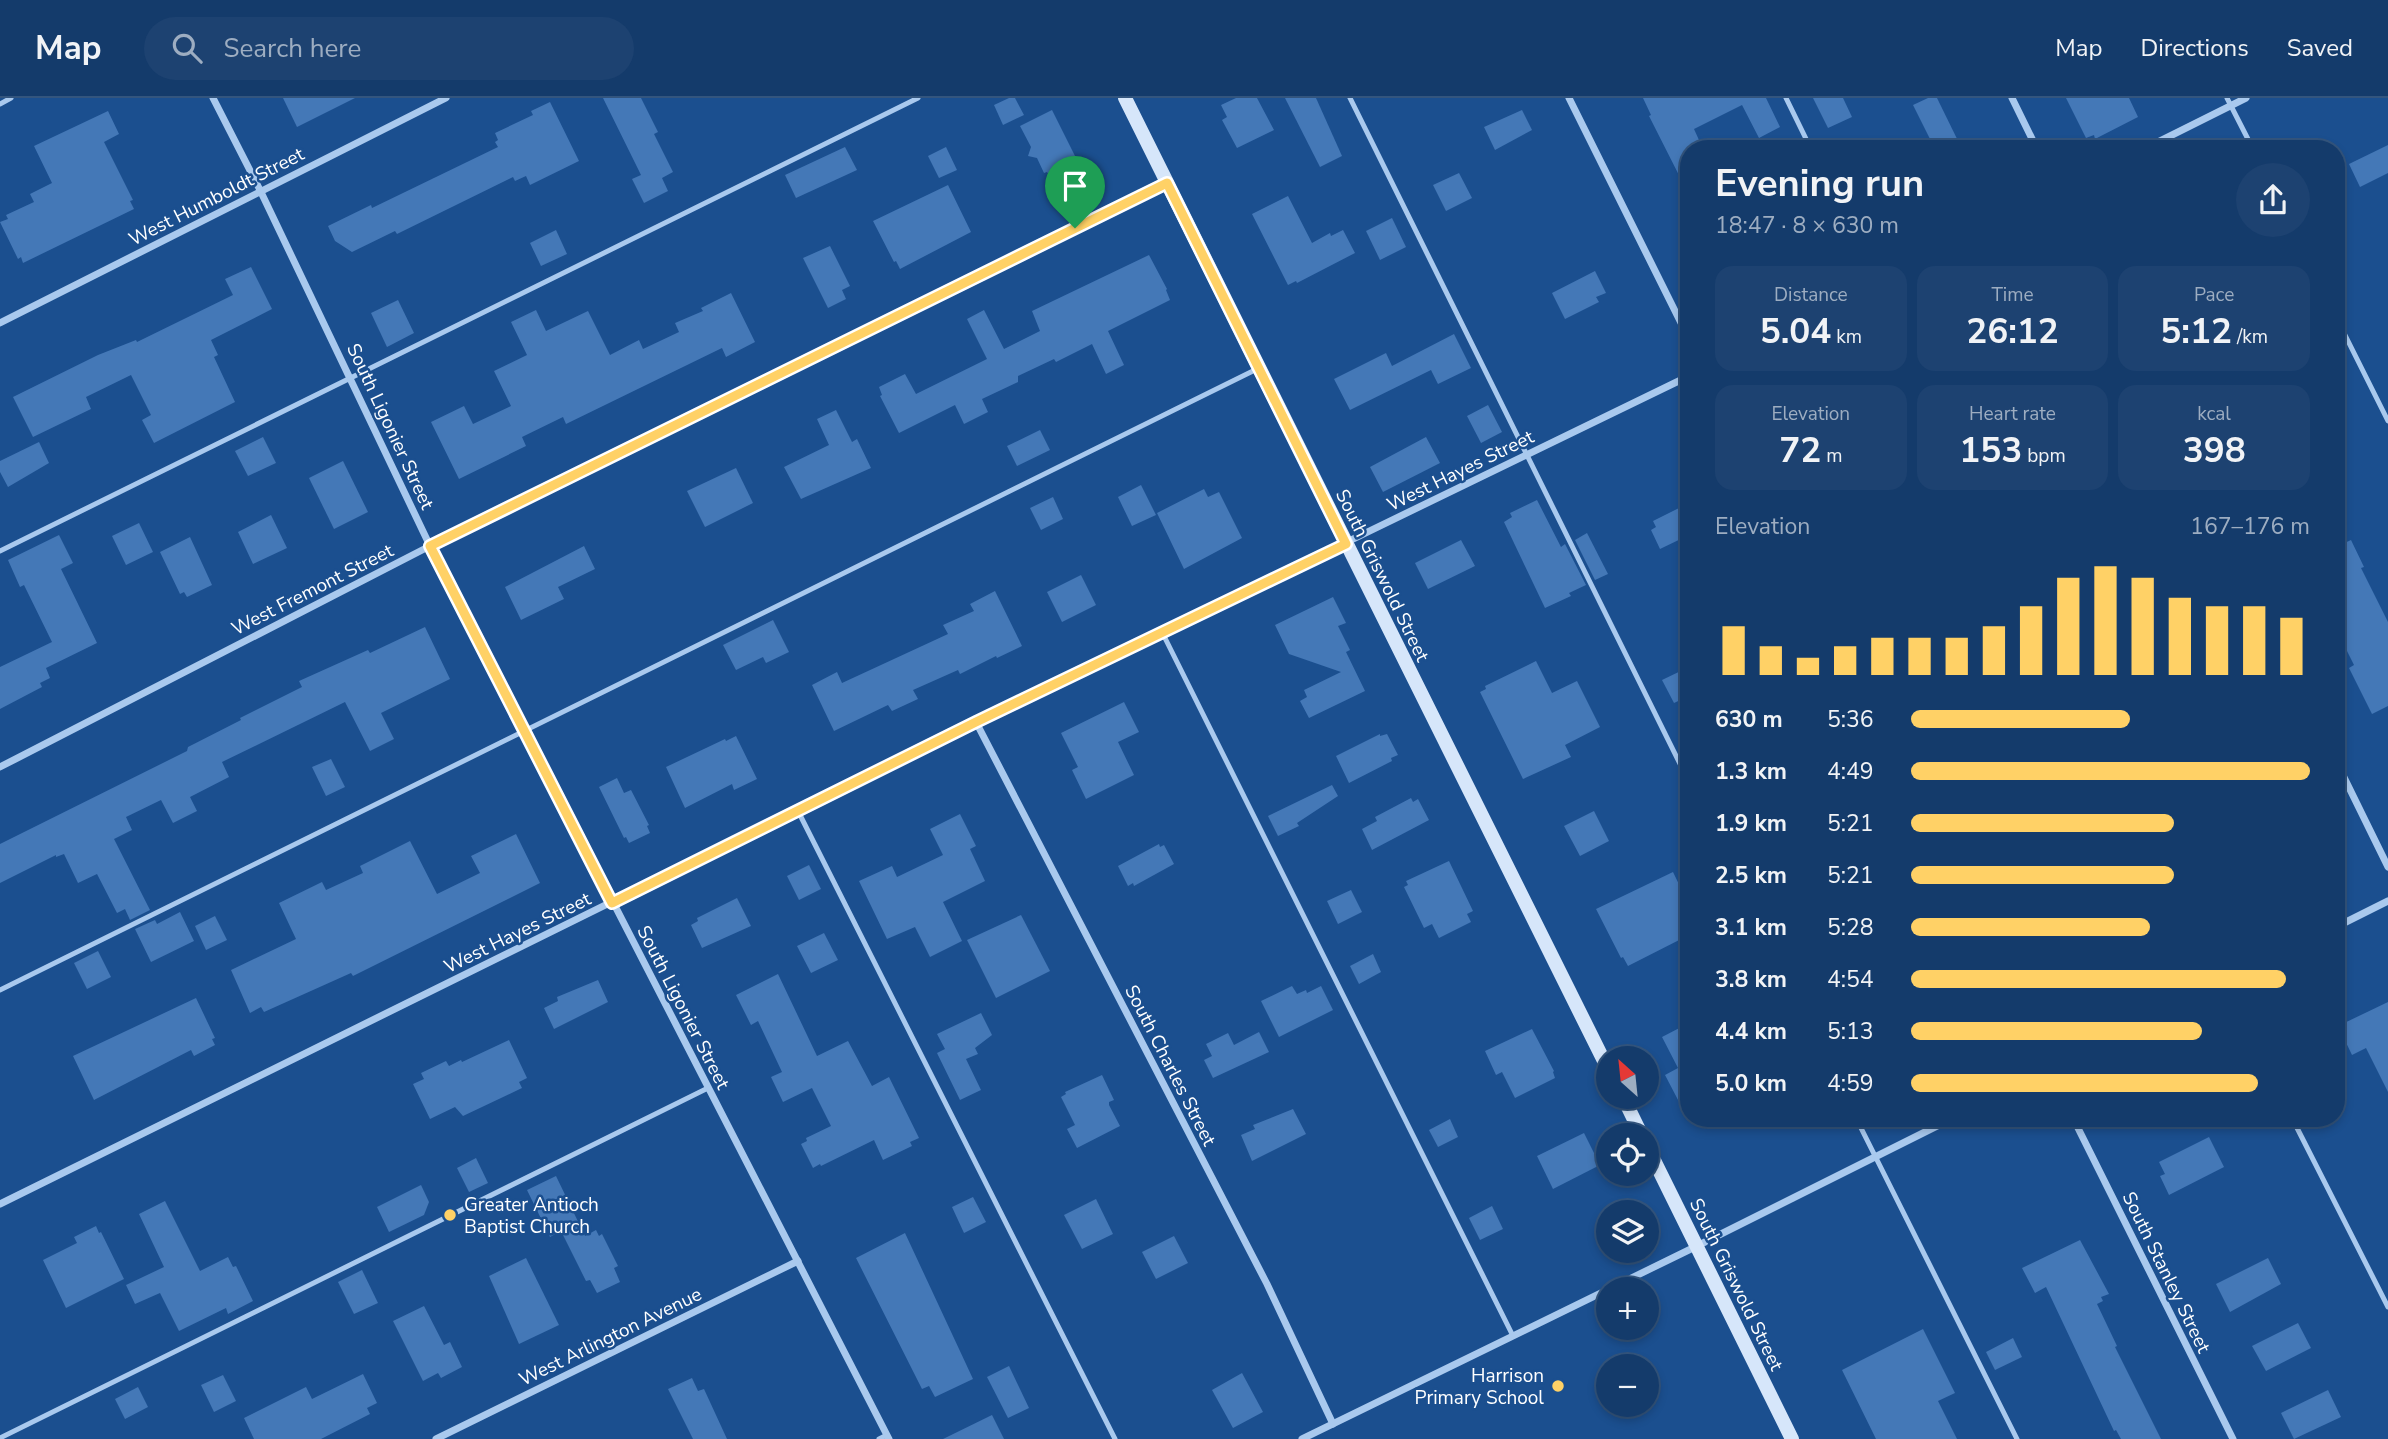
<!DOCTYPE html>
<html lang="en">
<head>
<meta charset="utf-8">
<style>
  :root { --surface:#143b6b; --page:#1d4271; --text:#f1f3f6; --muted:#9dadc1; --line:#33557e; --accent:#ffd166 }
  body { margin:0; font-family:"Nunito Sans",sans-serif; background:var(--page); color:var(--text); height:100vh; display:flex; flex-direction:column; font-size:26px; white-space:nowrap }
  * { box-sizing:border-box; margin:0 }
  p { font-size:23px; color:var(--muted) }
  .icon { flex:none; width:38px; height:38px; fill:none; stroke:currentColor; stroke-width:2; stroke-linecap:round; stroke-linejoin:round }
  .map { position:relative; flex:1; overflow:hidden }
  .side { position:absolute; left:1680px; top:42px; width:665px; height:987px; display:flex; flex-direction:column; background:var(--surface); border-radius:28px; box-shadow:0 4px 10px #0003,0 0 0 2px var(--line) }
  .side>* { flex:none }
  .needle { width:46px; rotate:333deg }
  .fabs { position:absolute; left:1596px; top:948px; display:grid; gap:14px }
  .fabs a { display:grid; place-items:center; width:63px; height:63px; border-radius:50%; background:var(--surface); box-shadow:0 4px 10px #0003,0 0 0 2px var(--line); font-size:35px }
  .pin { position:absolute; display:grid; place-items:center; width:60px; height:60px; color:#fff; margin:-72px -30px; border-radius:50% 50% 50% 0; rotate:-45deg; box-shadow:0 0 7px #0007 }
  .pin .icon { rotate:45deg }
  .round { display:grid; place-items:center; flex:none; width:74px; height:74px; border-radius:37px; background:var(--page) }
  .head { display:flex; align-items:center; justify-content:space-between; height:119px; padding:0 35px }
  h1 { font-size:38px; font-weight:700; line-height:52px }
  .stats { display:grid; grid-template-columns:repeat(3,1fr); gap:10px; height:119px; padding:7px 35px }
  .stats div { display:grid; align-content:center; border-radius:18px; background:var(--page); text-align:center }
  .stats b { font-size:35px; font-weight:700 }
  .stats small { font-size:19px; font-weight:400 }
  .stats p { font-size:19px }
  .chart { height:196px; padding:14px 35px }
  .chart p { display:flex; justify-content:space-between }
  .chart svg { width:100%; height:126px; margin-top:7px; stroke:var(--accent); stroke-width:6 }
  ul { padding:0 35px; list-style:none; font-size:23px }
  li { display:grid; grid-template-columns:112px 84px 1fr; align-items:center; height:52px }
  li i { height:18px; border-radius:9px; background:var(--accent) }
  header { display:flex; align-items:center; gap:42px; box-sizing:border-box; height:98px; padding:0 35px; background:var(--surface); border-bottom:2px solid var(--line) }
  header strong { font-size:33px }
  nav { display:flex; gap:38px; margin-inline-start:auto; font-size:24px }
  .search { width:490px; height:63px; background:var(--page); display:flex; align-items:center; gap:18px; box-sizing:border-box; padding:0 24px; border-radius:38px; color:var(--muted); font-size:26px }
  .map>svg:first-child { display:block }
  .building { fill:#4478b7 }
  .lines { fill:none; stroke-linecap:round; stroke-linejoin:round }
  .lane { stroke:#a9c9ee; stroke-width:5 }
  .street { stroke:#a9c9ee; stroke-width:7 }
  .secondary { stroke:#d6e6fa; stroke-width:14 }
  .route-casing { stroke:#fff; stroke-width:14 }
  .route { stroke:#ffd166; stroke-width:9 }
  .poi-dot { fill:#ffd166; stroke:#1b4f8f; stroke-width:2.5 }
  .labels { text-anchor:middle; stroke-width:5; stroke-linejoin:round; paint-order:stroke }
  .street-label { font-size:19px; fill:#fff; stroke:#1b4f8f }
  .poi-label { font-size:19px; fill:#fff; stroke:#1b4f8f; text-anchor:start }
</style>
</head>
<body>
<header>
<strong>Map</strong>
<div class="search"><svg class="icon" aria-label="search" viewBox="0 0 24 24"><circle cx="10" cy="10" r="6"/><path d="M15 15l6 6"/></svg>Search here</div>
<nav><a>Map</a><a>Directions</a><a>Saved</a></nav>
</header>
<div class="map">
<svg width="2388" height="1341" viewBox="0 0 2388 1341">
  <rect width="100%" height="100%" fill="#1b4f8f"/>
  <!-- building -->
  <g class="building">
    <path d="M283,0H355L297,29Z"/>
    <path d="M603,0H641L658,34L654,36L673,74L662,80L668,93L644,105L632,81L641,77Z"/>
    <path d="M1009,0H1015L1024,17L1003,27L994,7Z"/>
    <path d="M1236,0H1257L1274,32L1237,50L1222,22L1227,19L1221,7Z"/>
    <path d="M1285,0H1316L1342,58L1320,69Z"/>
    <path d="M1643,0H1766L1780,29L1759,40L1742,7L1694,31L1703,51H1689V97L1649,18L1651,17Z"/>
    <path d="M1813,0H1843L1852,19L1828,30Z"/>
    <path d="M1928,0H1937L1962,51H1935L1913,7Z"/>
    <path d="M2066,0H2129L2138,19L2095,41L2094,37L2086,40Z"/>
    <path d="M550,4L579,63L530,87L526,78L515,83L513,79L397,136L395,133L352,154L335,143L328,128L371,107L372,110L498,49L495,44L498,42L495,35L533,17L531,13Z"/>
    <path d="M1052,12L1076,60L1073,62L1076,68L1051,81L1047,74L1044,75L1037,60L1028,58L1031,49L1020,28Z"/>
    <path d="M1522,12L1532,32L1495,52L1484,29Z"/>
    <path d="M108,13L119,36L104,44L133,102L130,103L134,111L23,165L21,159L18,161L0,124L8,121L6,117L34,104L30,96L52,85L34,48Z"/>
    <path d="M2388,47V75L2360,89L2349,66Z"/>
    <path d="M845,49L857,72L796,100L785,77Z"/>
    <path d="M946,49L957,72L939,80L928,58Z"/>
    <path d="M1459,75L1472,100L1446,113L1433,87Z"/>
    <path d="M948,87L971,134L900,171L896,163L894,164L873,123Z"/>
    <path d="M1288,98L1312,145L1330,135L1331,138L1343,132L1355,155L1297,185L1296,183L1288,187L1252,116Z"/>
    <path d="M1392,120L1406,149L1380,162L1366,133Z"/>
    <path d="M556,132L567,156L541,168L530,145Z"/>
    <path d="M830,148L850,188L842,192L846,201L828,210L803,160Z"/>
    <path d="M1149,157L1167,191L1166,192L1170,202L1108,233L1124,267L1106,276L1092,246L1056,264L1054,261L1018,278V284L982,301L988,314L964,326L955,307L899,335L880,298L882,297L879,289L905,276L916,296L987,261L967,221L984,212L1004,251L1040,233L1032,213Z"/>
    <path d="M251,169L272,211L211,242L218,257L214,259L235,304L154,345L142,322L151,317L131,277L86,299L91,311L33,339L13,299L15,298L98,257L136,242L137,244L233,197L225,181Z"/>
    <path d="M1595,173L1606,195L1596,199L1599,204L1565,221L1552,195Z"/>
    <path d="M731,195L755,244L726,259L722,250L566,326L563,319L522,339L526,348L459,381L431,324L464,308L473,326L511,308L494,273L527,257L511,224L536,212L546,233L588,213L610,257L639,242L643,251L679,234L675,225L703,213L701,210Z"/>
    <path d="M398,202L414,235L387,249L371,215Z"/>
    <path d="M1454,236L1471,270L1438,286L1431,272L1350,312L1334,281L1386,255L1392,268Z"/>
    <path d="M1488,307L1502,334L1481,345L1467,318Z"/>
    <path d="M836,312L852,344L857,341L871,370L801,401L784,369L829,347L817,321Z"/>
    <path d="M1040,332L1050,352L1017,368L1007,348Z"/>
    <path d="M263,339L276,365L248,378L235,353Z"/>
    <path d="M1426,339L1440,365L1383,394L1370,369Z"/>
    <path d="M39,344L49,365L8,389L0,374V363Z"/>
    <path d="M343,363L368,414L334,431L309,380Z"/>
    <path d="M736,370L753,405L705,429L687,393Z"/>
    <path d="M1141,387L1156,417L1132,428L1118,399Z"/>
    <path d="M1204,391L1208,399L1219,394L1242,440L1184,471L1157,415Z"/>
    <path d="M1053,399L1063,421L1041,432L1030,410Z"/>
    <path d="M1537,402L1561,449L1565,446L1586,487L1569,495L1571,498L1545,510L1504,424L1512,419L1510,415Z"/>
    <path d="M1689,405V437L1660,451L1651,432L1656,429L1653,423Z"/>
    <path d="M271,417L287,450L253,466L238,434Z"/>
    <path d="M139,425L153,454L126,467L112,438Z"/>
    <path d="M1587,435L1608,476L1595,482L1575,442Z"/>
    <path d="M59,437L73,465L61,471L97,545L46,570L50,580L40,585L42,589L0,611V569L52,544L24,487L20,489L8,462Z"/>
    <path d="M190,439L212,487L187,499L184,494L180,496L160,454Z"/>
    <path d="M1461,442L1475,468L1428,491L1415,465Z"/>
    <path d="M2351,442L2364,469L2361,470L2388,524V608L2372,616L2349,570L2354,567L2336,531V449Z"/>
    <path d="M584,448L595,471L558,489L564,501L521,522L505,489Z"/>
    <path d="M1081,477L1096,507L1062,524L1047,494Z"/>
    <path d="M995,493L1022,548L997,560L996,558L960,576L958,572L913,592L918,601L892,613L888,607L834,633L812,587L837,574L842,585L948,536L943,527L974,513L970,506Z"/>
    <path d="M1333,499L1346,525L1338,528L1350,552L1346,554L1365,593L1309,620L1300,603L1307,599L1304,592L1341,574L1289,556L1275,527Z"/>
    <path d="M773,522L789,554L766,565L763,559L736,572L723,547Z"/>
    <path d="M425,529L450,581L381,615L394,641L370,653L345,604L222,664L229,679L190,699L197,713L173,725L161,702L126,719L132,732L114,741L150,812L130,822L125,811L117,815L97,776L78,785L64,756L56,759V757L0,785V746L187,653L188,649L241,622L240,620L302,589L299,583L368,552L370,555Z"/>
    <path d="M1536,563L1552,595L1577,583L1600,629L1565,647L1571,659L1523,681L1480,594L1486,591L1485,588Z"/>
    <path d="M1689,569V598L1674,605L1662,582Z"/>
    <path d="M1124,604L1139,634L1118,644L1134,677L1086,701L1072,672L1078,669L1061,635Z"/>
    <path d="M1380,636V638L1387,636L1398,657L1391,660L1392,663L1349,685L1336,658Z"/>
    <path d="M736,638L757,681L734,692L732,686L685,710L666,669L725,641L726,643Z"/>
    <path d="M331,661L345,689L326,698L312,669Z"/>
    <path d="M617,680L624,695L631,692L649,727L647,728L650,735L629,745L626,739L624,740L599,689Z"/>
    <path d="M1332,687L1338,698L1297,725L1299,728L1278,738L1268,718Z"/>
    <path d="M1411,700L1413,704L1418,701L1429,722L1372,752L1362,731L1377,723L1375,719Z"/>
    <path d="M1594,713L1609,743L1580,758L1564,728Z"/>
    <path d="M960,716L976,748L970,751L985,783L943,804L962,843L930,859L915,829L887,841L859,783L892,768L897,779L943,757L930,731Z"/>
    <path d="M516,736L540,785L353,878L351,875L264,914L261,909L250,915L231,872L296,841L279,805L322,784L326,792L363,775L360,768L410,743L437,796L480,775L471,758Z"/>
    <path d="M1159,746L1160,749L1164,747L1174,766L1134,788L1133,785L1128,788L1118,768Z"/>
    <path d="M1449,763L1473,813L1467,816L1471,824L1439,840L1432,826L1424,830L1404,789L1408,787L1406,783Z"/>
    <path d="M809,767L821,791L799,802L787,778Z"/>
    <path d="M1673,774L1689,807V837L1628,868L1623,859L1621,860L1596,811Z"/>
    <path d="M1351,792L1362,814L1338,826L1327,803Z"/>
    <path d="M737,800L751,828L702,850L691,827L698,823L697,820Z"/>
    <path d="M180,814L194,843L151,864L135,831L155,822L157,826Z"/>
    <path d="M1021,817L1050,873L996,900L967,842Z"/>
    <path d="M215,818L227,842L206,852L195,828Z"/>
    <path d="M824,835L838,862L811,875L797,848Z"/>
    <path d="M98,853L111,879L87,891L74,865Z"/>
    <path d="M1373,856L1381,874L1359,886L1350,868Z"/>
    <path d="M778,876L817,958L848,943L872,988L889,979L919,1040L910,1044L912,1048L883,1062L874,1042L821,1068L820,1066L813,1070L801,1046L807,1043L806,1040L831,1028L812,990L783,1004L771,979L782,974L758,923L751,927L736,897Z"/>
    <path d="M598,882L608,904L554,931L544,910L558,903L557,899Z"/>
    <path d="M1292,888L1297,896L1306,892L1307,895L1321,888L1333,912L1279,939L1261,903Z"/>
    <path d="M196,900L215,940L212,941L215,947L194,958L191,952L94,1002L73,958Z"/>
    <path d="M2388,904V994L2366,950L2352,957L2338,928Z"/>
    <path d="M981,915L992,937L975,950L978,956L966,961L981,992L960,1002L937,955L945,951L937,936Z"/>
    <path d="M1689,925V1023L1665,977L1678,970L1662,939Z"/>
    <path d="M1532,931L1554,973L1553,974L1555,980L1515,1000L1502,974L1496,977L1485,953Z"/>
    <path d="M1259,934L1269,954L1213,980L1204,962L1212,958L1206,946L1228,935L1234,947Z"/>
    <path d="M509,942L527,980L519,984L522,990L463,1018L455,1009L430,1021L413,986L424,981L421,975L446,963L449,968L461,962L462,964Z"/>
    <path d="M1102,977L1114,1002L1109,1004V1007L1120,1028L1077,1050L1067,1031L1075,1027L1061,999L1066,996L1065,994Z"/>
    <path d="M1293,1011L1306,1036L1252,1063L1241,1037L1255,1031L1253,1027Z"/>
    <path d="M1450,1021L1458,1039L1438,1049L1429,1032Z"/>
    <path d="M1584,1035L1600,1067L1553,1091L1537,1058Z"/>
    <path d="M2209,1039L2224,1069L2169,1097L2160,1078L2165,1076L2159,1064Z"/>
    <path d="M476,1060L488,1085L469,1094L457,1070Z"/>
    <path d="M556,1078L585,1138L596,1132L599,1138L602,1136L618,1168L614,1170L620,1184L597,1195L590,1182L586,1183L561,1133L550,1139L527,1092Z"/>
    <path d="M421,1087L429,1104L424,1117L389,1134L377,1109Z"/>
    <path d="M973,1099L986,1124L964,1135L952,1109Z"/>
    <path d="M1096,1101L1113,1136L1082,1151L1064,1117Z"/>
    <path d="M165,1103L200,1173L228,1159L233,1169L236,1168L253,1203L228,1216L226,1210L179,1233L160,1195L135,1206L126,1187L164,1169L139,1116Z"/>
    <path d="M1492,1108L1503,1131L1480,1142L1469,1120Z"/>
    <path d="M96,1128L99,1135L101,1134L124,1181L66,1210L43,1162L77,1145L74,1139Z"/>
    <path d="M905,1135L973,1281L935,1299L929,1288L922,1291L856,1160Z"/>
    <path d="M1174,1138L1188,1165L1156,1181L1142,1154Z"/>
    <path d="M2080,1142L2109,1196L2101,1199L2103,1203L2097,1206L2117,1248L2115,1249L2161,1341H2121L2116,1332L2114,1333L2046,1189L2035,1195L2022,1170Z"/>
    <path d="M526,1160L559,1227L519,1246L489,1178Z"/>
    <path d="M2268,1160L2281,1186L2230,1214L2216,1186Z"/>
    <path d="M362,1172L378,1205L354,1216L338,1184Z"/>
    <path d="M424,1208L444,1247L450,1244L462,1269L441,1280L438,1275L423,1283L393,1223Z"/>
    <path d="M2298,1225L2311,1250L2266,1273L2252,1248Z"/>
    <path d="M1923,1231L1955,1295L1938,1303L1957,1341H1876L1842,1272Z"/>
    <path d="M2013,1240L2022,1259L1995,1272L1986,1254Z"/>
    <path d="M1009,1268L1029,1310L1008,1320L987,1279Z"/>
    <path d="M1242,1275L1263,1314L1233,1330L1212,1292Z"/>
    <path d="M363,1276L377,1305L367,1310L370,1316L321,1341H254L244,1320L306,1289L312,1301Z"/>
    <path d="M223,1277L236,1303L214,1314L201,1287Z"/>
    <path d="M692,1280L698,1293L704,1291L727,1341H693L668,1291Z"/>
    <path d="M138,1289L148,1309L125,1321L115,1301Z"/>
    <path d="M2328,1292L2341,1319L2294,1341L2281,1315Z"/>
    <path d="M992,1317L1004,1341H943Z"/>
  </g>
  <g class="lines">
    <!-- lane -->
    <g class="lane">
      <path d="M1350,0L1689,684"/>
      <path d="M1786,0L1811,51"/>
      <path d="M2227,0L2253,51"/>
      <path d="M0,6L11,0"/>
      <path d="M2336,219L2388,323"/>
      <path d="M0,453L918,0"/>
      <path d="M1162,534L1513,1238"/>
      <path d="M798,713L1115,1341"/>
      <path d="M0,892L1259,270"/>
      <path d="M1856,1020L2017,1341"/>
      <path d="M2292,1020L2388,1209"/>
      <path d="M0,1340L708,990"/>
      <path d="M879,1341L887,1337"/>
    </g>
    <!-- street -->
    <g class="street">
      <path d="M213,0L260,92L430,448L889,1341"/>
      <path d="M1569,0L1689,241"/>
      <path d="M2012,0L2037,51"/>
      <path d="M2144,51L2246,0"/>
      <path d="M0,225L446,0"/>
      <path d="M976,624L1267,1186L1333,1326"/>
      <path d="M2336,663L2388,769"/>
      <path d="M0,669L430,448L1166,85"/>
      <path d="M2336,829L2388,803"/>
      <path d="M2073,1020L2233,1341"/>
      <path d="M0,1106L976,624L1689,278"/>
      <path d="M436,1341L798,1163"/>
      <path d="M1302,1341L1697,1148L1953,1020"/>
    </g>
    <!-- secondary -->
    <g class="secondary">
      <path d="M1125,0L1608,971"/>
      <path d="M1623,999L1642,1038"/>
      <path d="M1647,1048L1792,1341"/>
    </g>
  </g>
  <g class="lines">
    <defs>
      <path id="route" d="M1167,85L1346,446L976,624L612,805L430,448Z"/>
    </defs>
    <!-- route casing -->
    <use href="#route" class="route-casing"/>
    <!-- route -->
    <use href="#route" class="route"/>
  </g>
  <!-- markers -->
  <g class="poi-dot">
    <circle cx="450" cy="1117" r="7"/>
    <circle cx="1558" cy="1288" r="7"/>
  </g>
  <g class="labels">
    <!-- street labels -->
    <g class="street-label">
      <text transform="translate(216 98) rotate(-27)" y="7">West Humboldt Street</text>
      <text transform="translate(391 328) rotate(65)" y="7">South Ligonier Street</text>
      <text transform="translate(1460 372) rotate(-26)" y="7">West Hayes Street</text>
      <text transform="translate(1383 477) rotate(64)" y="7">South Griswold Street</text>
      <text transform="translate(312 491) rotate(-27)" y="7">West Fremont Street</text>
      <text transform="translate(517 834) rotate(-26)" y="7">West Hayes Street</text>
      <text transform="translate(684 909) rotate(63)" y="7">South Ligonier Street</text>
      <text transform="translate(1171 967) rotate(63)" y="7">South Charles Street</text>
      <text transform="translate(2167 1174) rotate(64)" y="7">South Stanley Street</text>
      <text transform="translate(1737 1186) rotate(64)" y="7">South Griswold Street</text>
      <text transform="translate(610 1238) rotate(-26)" y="7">West Arlington Avenue</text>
    </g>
    <!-- poi labels -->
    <g class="poi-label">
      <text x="464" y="1113">Greater Antioch<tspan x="464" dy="22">Baptist Church</tspan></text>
      <text x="1544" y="1284" text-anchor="end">Harrison<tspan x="1544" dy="22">Primary School</tspan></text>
    </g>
  </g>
</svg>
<div class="fabs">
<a><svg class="needle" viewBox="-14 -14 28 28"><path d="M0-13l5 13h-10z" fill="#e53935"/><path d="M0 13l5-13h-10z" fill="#9dadc1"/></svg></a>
<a><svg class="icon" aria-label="locate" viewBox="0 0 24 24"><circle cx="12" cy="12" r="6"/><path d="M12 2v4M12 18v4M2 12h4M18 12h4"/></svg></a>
<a><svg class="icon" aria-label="layers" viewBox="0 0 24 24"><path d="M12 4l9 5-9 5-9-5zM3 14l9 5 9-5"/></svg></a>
<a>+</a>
<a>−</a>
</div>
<div class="pin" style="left:1075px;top:130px;background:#1e9e55"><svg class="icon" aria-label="arrive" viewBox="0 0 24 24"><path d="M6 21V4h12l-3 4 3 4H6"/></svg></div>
<section class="side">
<div class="head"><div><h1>Evening run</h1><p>18:47 · 8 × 630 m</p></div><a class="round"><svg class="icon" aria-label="share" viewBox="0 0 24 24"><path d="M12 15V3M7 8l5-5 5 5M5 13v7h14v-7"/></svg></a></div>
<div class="stats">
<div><p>Distance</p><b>5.04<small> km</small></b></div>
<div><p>Time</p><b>26:12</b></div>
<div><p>Pace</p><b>5:12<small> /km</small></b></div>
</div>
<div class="stats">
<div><p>Elevation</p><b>72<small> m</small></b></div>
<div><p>Heart rate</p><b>153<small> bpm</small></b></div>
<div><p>kcal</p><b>398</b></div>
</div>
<div class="chart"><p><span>Elevation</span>167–176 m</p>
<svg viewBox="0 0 160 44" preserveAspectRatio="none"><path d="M5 44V27M15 44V34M25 44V38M35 44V34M45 44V31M55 44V31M65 44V31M75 44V27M85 44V20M95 44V10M105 44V6M115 44V10M125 44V17M135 44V20M145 44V20M155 44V24"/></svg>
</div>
<ul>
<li><b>630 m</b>5:36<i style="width:55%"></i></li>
<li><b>1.3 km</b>4:49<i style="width:100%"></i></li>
<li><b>1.9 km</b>5:21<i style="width:66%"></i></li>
<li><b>2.5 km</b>5:21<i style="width:66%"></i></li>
<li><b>3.1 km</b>5:28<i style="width:60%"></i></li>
<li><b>3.8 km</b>4:54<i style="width:94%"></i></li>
<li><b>4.4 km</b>5:13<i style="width:73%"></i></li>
<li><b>5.0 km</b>4:59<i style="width:87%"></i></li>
</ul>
</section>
</div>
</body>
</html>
